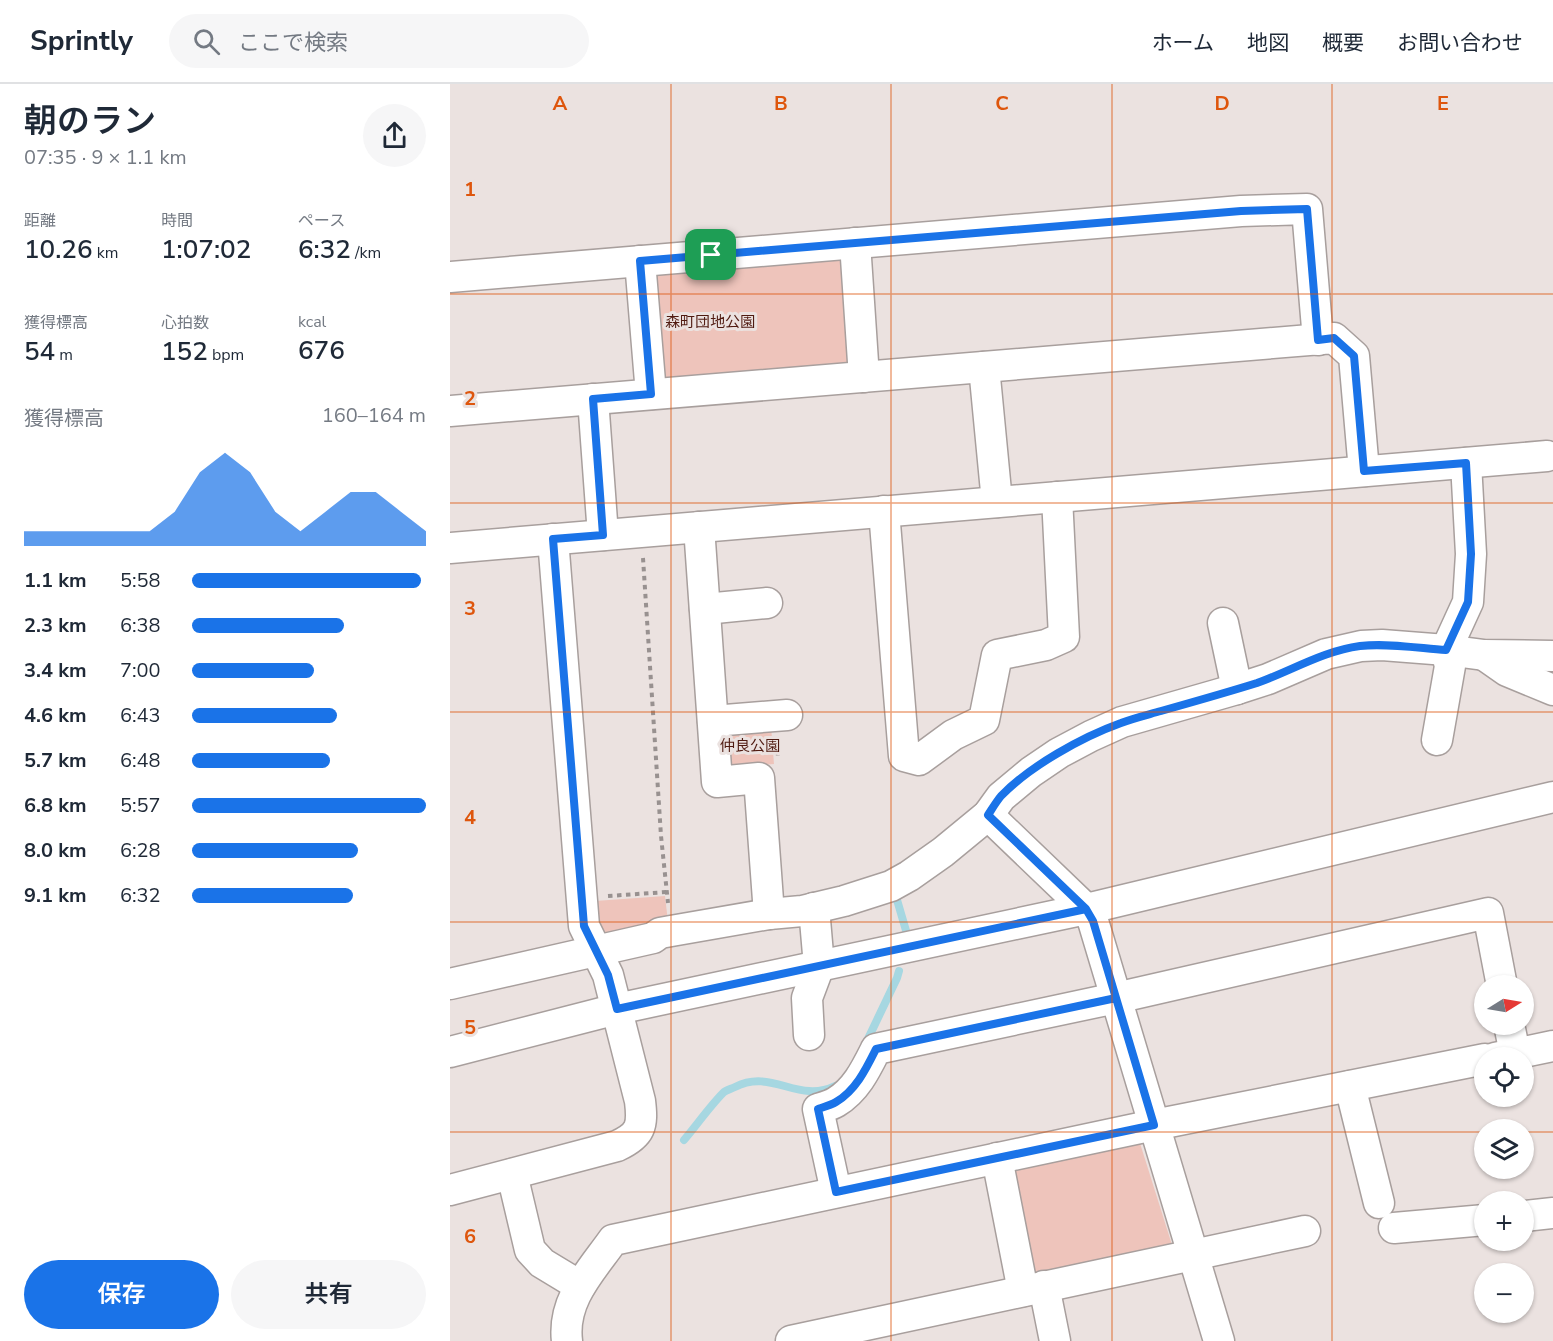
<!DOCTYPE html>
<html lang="ja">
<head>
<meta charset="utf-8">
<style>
  :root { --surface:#fff; --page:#f6f6f7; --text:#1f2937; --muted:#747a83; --line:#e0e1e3; --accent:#1a73e8 }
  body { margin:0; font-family:"Nunito Sans","Noto Sans JP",sans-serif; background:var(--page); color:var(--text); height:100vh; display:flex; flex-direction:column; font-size:22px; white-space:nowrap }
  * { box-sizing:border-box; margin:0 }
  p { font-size:20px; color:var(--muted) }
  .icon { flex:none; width:33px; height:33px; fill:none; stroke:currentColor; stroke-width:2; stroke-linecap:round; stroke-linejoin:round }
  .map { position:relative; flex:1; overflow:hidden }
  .side { display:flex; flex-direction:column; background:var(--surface); width:450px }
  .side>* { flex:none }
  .needle { width:39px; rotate:79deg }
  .tools { position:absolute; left:1024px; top:891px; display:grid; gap:12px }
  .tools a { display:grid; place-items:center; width:60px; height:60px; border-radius:50%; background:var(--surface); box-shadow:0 2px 4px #0004; font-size:30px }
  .pin { position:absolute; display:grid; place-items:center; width:51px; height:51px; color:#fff; margin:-26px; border-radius:12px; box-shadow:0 3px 9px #0006 }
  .round { display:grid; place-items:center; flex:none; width:63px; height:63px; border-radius:32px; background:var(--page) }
  .headline { display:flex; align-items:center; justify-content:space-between; height:102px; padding:0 24px }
  h1 { font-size:33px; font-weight:600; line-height:45px }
  .figures { display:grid; grid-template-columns:repeat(3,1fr); gap:9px; height:102px; padding:6px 24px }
  .figures div { display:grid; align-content:center }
  .figures b { font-size:26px; font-weight:600 }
  .figures small { font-size:16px; font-weight:400 }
  .figures p { font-size:16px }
  .chart { height:168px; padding:12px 24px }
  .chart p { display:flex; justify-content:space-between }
  .chart svg { width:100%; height:108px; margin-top:6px; fill:var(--accent); opacity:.7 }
  .cta { display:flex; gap:12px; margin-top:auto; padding:12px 24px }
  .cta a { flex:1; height:69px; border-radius:36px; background:var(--accent); color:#fff; font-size:24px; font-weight:600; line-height:69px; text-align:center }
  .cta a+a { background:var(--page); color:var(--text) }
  ul { padding:0 24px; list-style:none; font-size:20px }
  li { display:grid; grid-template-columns:96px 72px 1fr; align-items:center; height:45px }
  li i { height:15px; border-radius:8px; background:var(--accent) }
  header { display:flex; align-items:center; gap:36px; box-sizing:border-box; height:84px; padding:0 30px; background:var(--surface); border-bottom:2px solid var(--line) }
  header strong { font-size:28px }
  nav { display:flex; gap:33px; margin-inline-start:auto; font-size:21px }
  .search { width:420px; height:54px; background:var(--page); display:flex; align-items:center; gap:15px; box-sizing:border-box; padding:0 21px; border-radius:33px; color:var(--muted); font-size:22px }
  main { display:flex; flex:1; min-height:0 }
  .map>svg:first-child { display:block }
  .green { fill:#eec4bb }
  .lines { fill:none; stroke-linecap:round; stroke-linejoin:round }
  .stream { stroke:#a6d7e1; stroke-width:8 }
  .minor-casing { stroke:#a89f9d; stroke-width:33 }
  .path { stroke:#989190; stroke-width:4; stroke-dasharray:4.5 4.5; stroke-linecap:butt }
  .minor { stroke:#fff; stroke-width:30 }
  .route-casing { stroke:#fff; stroke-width:12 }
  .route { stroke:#1a73e8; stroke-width:8 }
  .grid { fill:none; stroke:#de560d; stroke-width:1.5; stroke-opacity:0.55 }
  .labels { text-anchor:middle; stroke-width:6; stroke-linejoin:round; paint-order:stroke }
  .park-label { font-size:15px; fill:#501b11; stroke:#ebe2e0 }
  .grid-label { font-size:20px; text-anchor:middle; font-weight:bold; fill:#de560d; stroke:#ebe2e0; stroke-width:6; stroke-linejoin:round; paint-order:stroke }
</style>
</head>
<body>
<header>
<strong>Sprintly</strong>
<div class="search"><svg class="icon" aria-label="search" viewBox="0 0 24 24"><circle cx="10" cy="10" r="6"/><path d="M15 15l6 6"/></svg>ここで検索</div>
<nav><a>ホーム</a><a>地図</a><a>概要</a><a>お問い合わせ</a></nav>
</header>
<main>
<section class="side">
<div class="headline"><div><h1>朝のラン</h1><p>07:35 · 9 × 1.1 km</p></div><a class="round"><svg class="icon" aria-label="share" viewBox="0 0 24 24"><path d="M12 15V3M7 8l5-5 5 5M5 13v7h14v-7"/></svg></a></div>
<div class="figures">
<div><p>距離</p><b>10.26<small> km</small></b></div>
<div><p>時間</p><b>1:07:02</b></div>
<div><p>ペース</p><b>6:32<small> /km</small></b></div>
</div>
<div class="figures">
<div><p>獲得標高</p><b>54<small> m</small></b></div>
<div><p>心拍数</p><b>152<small> bpm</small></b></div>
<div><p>kcal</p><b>676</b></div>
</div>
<div class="chart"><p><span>獲得標高</span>160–164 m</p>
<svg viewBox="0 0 160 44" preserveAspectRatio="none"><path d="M0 44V38L10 38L20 38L30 38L40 38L50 38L60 30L70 14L80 6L90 14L100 30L110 38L120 30L130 22L140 22L150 30L160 38V44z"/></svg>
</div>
<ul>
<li><b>1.1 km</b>5:58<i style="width:98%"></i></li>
<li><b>2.3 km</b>6:38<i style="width:65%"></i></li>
<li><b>3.4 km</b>7:00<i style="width:52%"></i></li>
<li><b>4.6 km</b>6:43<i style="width:62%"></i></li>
<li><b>5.7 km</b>6:48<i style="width:59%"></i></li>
<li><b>6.8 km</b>5:57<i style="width:100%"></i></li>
<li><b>8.0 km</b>6:28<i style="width:71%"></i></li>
<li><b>9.1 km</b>6:32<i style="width:69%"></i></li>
</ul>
<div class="cta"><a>保存</a><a>共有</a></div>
</section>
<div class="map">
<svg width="1103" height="1257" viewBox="0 0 1103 1257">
  <rect width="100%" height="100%" fill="#ebe2e0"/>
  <!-- green -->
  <g class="green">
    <path d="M387,173L398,181L404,273L394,282L215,296L199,196L208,187Z"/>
    <path d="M321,642L324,680L286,683L278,676L276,651Z"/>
    <path d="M215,812L218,838L156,849L146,836L145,817Z"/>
    <path d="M689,1056L722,1161L587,1192L577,1185L563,1082Z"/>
  </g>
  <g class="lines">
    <!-- stream -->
    <g class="stream">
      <path d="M445,809L457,850"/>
      <path d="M416,959L447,894L449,887"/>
      <path d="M234,1056C246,1042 260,1022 273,1009C276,1006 281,1005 285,1003C322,984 348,1020 385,1002"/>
    </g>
    <defs>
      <g id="minor">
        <path d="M405,159L414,293"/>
        <path d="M190,177L201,310"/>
        <path d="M0,193L791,127L857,125L868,256"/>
        <path d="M534,283L547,418"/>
        <path d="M143,315L153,451"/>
        <path d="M0,327L884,254L904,272L914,387"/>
        <path d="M434,427L454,672L469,676L503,651L534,636L547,571L596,561L614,553L607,413"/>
        <path d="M249,443L267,698L309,694L319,830"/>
        <path d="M0,464L1097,372"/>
        <path d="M255,525L317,519"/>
        <path d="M773,539L787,605"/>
        <path d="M1037,573L1057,587L1103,606"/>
        <path d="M263,637L337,631"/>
        <path d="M987,656L1000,582L996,566L1018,518L1021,470L1016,379"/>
        <path d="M538,731L636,825L643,837L769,1257"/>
        <path d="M0,900L203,854L210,849L221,847L319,830L352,827L394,817L441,802L459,792L493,768L538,731L551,713L581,688L609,669L641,652L672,638L787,605L818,595L876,570L911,562L932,561L996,566L1034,571L1103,572"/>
        <path d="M1059,940L1065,970"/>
        <path d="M359,951L357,914L369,882L364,824"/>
        <path d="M0,968L167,925L636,825L1103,713"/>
        <path d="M1045,974L1103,962"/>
        <path d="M900,1002L929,1119"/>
        <path d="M547,1074L573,1207"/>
        <path d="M62,1090L80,1166L92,1179L130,1202"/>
        <path d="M0,1106L167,1062C191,1051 193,1042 190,1017L158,891L134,842L103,455"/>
        <path d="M386,1108L368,1025C374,1023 381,1021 386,1018C406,1006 416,985 426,965L666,914L1038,829L1052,902"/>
        <path d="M1074,1132L1103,1129"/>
        <path d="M944,1144L1035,1136"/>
        <path d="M594,1202L605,1257"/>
        <path d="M117,1257C112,1216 141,1187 163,1156L704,1041L1035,975"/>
        <path d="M341,1257L855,1147"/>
      </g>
    </defs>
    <!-- minor casing -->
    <use href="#minor" class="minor-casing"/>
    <!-- path -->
    <g class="path">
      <path d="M193,474L211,752L218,819"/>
      <path d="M327,658L328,674"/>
      <path d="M158,812L217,808"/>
    </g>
    <!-- minor -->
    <use href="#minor" class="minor"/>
  </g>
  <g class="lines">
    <defs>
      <path id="route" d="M261,171L190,177L201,310L143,315L153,451L103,455L134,842L158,891L167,925L636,825L643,837L666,914L426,965C416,985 406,1006 386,1018C381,1021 374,1023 368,1025L386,1108L704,1041L643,837L636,825L538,731C542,725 546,718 551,712C580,682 632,653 671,639C684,634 697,631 711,627C743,618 775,609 807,599C841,587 873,567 910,562C938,559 968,564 996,566L1018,518L1021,470L1016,379L914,387L904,272L884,254L868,256L857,125L791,127L261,171"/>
    </defs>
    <!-- route casing -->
    <use href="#route" class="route-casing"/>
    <!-- route -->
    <use href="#route" class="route"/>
  </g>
  <!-- grid -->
  <path class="grid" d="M221,0V1257M441,0V1257M662,0V1257M882,0V1257M0,210H1103M0,419H1103M0,628H1103M0,838H1103M0,1048H1035M1074,1048H1103"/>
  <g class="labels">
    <!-- park labels -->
    <g class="park-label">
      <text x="260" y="243">森町団地公園</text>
      <text x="300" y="667">仲良公園</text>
    </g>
  </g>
  <g class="grid-label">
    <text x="110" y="26">A</text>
    <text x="331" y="26">B</text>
    <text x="552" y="26">C</text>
    <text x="772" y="26">D</text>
    <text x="993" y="26">E</text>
    <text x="20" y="112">1</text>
    <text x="20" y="321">2</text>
    <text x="20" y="531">3</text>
    <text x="20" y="740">4</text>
    <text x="20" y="950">5</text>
    <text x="20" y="1159">6</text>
  </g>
</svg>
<div class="tools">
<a><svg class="needle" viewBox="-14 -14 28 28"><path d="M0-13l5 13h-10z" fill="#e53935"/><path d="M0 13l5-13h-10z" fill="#747a83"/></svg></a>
<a><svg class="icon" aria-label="locate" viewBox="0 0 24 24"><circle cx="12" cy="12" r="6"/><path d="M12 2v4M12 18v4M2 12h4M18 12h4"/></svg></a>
<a><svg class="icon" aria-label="layers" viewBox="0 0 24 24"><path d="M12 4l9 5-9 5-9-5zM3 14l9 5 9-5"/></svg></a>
<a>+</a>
<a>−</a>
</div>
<div class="pin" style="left:261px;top:171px;background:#1e9e55"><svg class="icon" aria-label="arrive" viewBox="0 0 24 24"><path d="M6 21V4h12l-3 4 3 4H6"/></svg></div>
</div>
</main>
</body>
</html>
